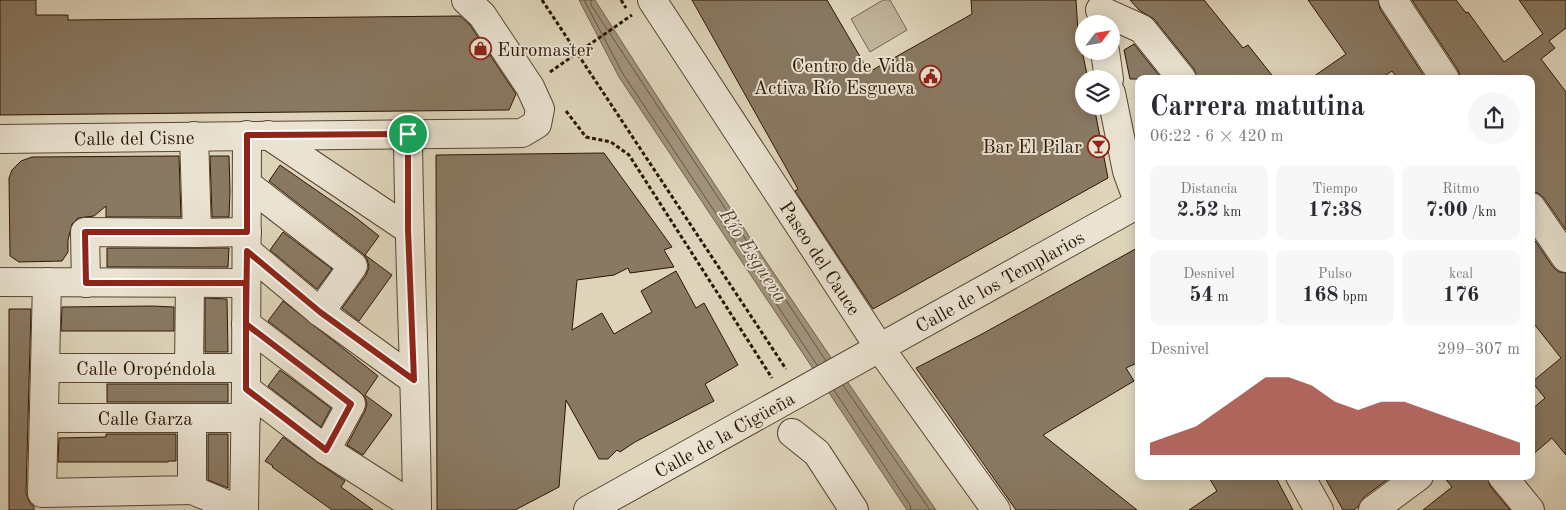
<!DOCTYPE html>
<html lang="es">
<head>
<meta charset="utf-8">
<style>
  :root { --surface:#fff; --page:#f7f7f7; --text:#2b2b33; --muted:#7c7c81; --accent:#8f2418 }
  body { margin:0; font-family:"Old Standard TT",serif; background:var(--page); color:var(--text); height:100vh; display:flex; flex-direction:column; font-size:19px; white-space:nowrap }
  * { box-sizing:border-box; margin:0 }
  p { font-size:16px; color:var(--muted) }
  .icon { flex:none; width:28px; height:28px; fill:none; stroke:currentColor; stroke-width:2; stroke-linecap:round; stroke-linejoin:round }
  .map { position:relative; flex:1; overflow:hidden }
  .details { position:absolute; left:1135px; top:75px; width:400px; height:405px; display:flex; flex-direction:column; background:var(--surface); border-radius:10px; box-shadow:0 2px 12px #0003 }
  .details>* { flex:none }
  .needle { width:32px; rotate:59deg }
  .fabs { position:absolute; left:1075px; top:15px; display:grid; gap:10px }
  .fabs a { display:grid; place-items:center; width:45px; height:45px; border-radius:50%; background:var(--surface); box-shadow:0 2px 12px #0003; font-size:25px }
  .pin { position:absolute; display:grid; place-items:center; width:42px; height:42px; color:#fff; margin:-21px; border:2px solid #fff; border-radius:50%; box-shadow:0 1px 5px #0007 }
  .round { display:grid; place-items:center; flex:none; width:52px; height:52px; border-radius:26px; background:var(--page) }
  .headline { display:flex; align-items:center; justify-content:space-between; height:85px; padding:0 15px }
  h1 { font-size:28px; font-weight:700; line-height:38px }
  .figures { display:grid; grid-template-columns:repeat(3,1fr); gap:8px; height:85px; padding:5px 15px }
  .figures div { display:grid; align-content:center; border-radius:10px; background:var(--page); text-align:center }
  .figures b { font-size:21px; font-weight:700 }
  .figures small { font-size:14px; font-weight:400 }
  .figures p { font-size:14px }
  .chart { height:140px; padding:10px 15px }
  .chart p { display:flex; justify-content:space-between }
  .chart svg { width:100%; height:90px; margin-top:5px; fill:var(--accent); opacity:.7 }
  .map>svg:first-child { display:block }
  .green { fill:#c0b49b; stroke:#766550 }
  .water { fill:#a1937c; stroke:#72614c }
  .lines { fill:none; stroke-linecap:round; stroke-linejoin:round }
  .shore { stroke:#665440; stroke-width:1 }
  .building { fill:#897963; stroke:#2c1605 }
  .street-casing { stroke:#584632; stroke-width:30 }
  .path { stroke:#2c1605; stroke-width:3; stroke-dasharray:4 2.5; stroke-linecap:butt }
  .street { stroke:#eae3d2; stroke-width:28 }
  .route-casing { stroke:#fff; stroke-width:10 }
  .route { stroke:#8f2418; stroke-width:6 }
  .labels { text-anchor:middle; stroke-width:4; stroke-linejoin:round; paint-order:stroke }
  .poi-label { font-size:19px; fill:#2c1605; stroke:#eae3d2; text-anchor:end }
  .street-label { font-size:19px; fill:#2c1605; stroke:#eae3d2 }
  .water-label { font-size:20px; font-style:italic; fill:#5b4835; stroke:#eae3d2 }
</style>
</head>
<body>
<div class="map">
<svg width="1566" height="510" viewBox="0 0 1566 510">
  <rect width="100%" height="100%" fill="#ded4ba"/>
  <filter id="stains"><feTurbulence type="fractalNoise" baseFrequency=".004" numOctaves="4"/><feColorMatrix values="0 0 0 0 .2 0 0 0 0 .09 0 0 0 0 .02 0 0 0 .5 -.17"/></filter>
  <radialGradient id="worn" r=".72"><stop offset=".6" stop-color="#630" stop-opacity="0"/><stop offset="1" stop-color="#630" stop-opacity=".3"/></radialGradient>
  <!-- green -->
  <path class="green" d="M883,0H890L907,30L870,52L851,19Z"/>
  <!-- water -->
  <path class="water" d="M579,0H595C705,173 819,342 936,510H907L619,77Z"/>
  <g class="lines">
    <!-- shore -->
    <g class="shore">
      <path d="M584,0L623,74L817,365"/>
      <path d="M591,0V5L826,361"/>
      <path d="M843,385L930,510"/>
      <path d="M834,390L910,505L911,510"/>
    </g>
  </g>
  <!-- building -->
  <g class="building">
    <path d="M0,0H36V15H68V20L460,16L470,25L516,94L509,110L0,115Z"/>
    <path d="M692,0H827L869,72L972,14L971,0H1076L1078,32L1088,79H1084V106H1094L1108,178L873,309L795,191L798,189Z"/>
    <path d="M1130,0H1204L1243,48L1248,45L1275,79H1197L1194,69L1154,19L1139,10Z"/>
    <path d="M1308,0H1378L1380,9L1426,79H1398L1392,71L1380,79H1310L1346,54Z"/>
    <path d="M1412,0H1456L1466,13L1468,12L1504,62L1543,34L1519,0H1566V28L1549,41L1555,48L1541,59L1566,92V230L1544,198L1538,193L1531,192V79H1461L1458,70Z"/>
    <path d="M1134,44L1162,79H1130L1124,50Z"/>
    <path d="M604,153L672,247L664,250L674,267L630,273L628,268L614,275L577,280L572,330L602,313L614,334L652,312L641,291L676,271L696,308L704,303L738,365L705,384L714,401L635,442L620,452L617,450L608,459H599L566,400L559,487L515,510H437L436,155Z"/>
    <path d="M179,156L181,217H106V206L94,216L78,218L72,224L68,240V252L62,261L19,262L10,256L9,178L12,170L21,161L32,157Z"/>
    <path d="M210,156H229L230,191L229,217H212Z"/>
    <path d="M280,165L355,217L379,236L365,255L392,275L359,321L342,308L366,275L369,267L367,259L363,254L269,181Z"/>
    <path d="M283,232L332,269L317,289L270,250Z"/>
    <path d="M1531,235L1553,267L1559,272L1566,273V455L1552,438L1531,456V410L1545,398L1532,382L1561,358L1531,320Z"/>
    <path d="M1139,247V362L1126,368L1134,381L1043,435L1137,510H1016L916,368L982,334Z"/>
    <path d="M107,248H229L228,267H107Z"/>
    <path d="M205,298L227,299L228,352H205Z"/>
    <path d="M283,301L378,376L365,395L392,415L363,455L347,445L365,411L367,404L365,397L360,392L268,321Z"/>
    <path d="M152,306L174,307V331H61L62,307Z"/>
    <path d="M9,309H31L26,493L29,501L34,507V510H9Z"/>
    <path d="M280,370L331,408L321,427L268,386Z"/>
    <rect x="107" y="384" width="121" height="18"/>
    <path d="M106,434H176V461H169L168,462H58L59,438L106,437Z"/>
    <path d="M208,434H228V488L208,480Z"/>
    <path d="M283,437L317,462L345,481L341,487L373,510H332L272,467L273,466L265,461Z"/>
    <path d="M1208,476H1275L1293,510H1189L1217,491Z"/>
    <path d="M1324,476H1392L1364,497L1358,507L1354,510H1343Z"/>
    <path d="M1443,476H1487L1490,486L1510,510H1423L1452,487Z"/>
  </g>
  <g class="lines">
    <defs>
      <g id="street">
        <path id="s1" d="M652,0L879,347L996,510"/>
        <path d="M1393,0L1445,79"/>
        <path d="M1100,10L1142,29L1182,79"/>
        <path d="M1105,51L1109,79"/>
        <path d="M1111,93L1127,171L1139,204"/>
        <path d="M268,135L408,229"/>
        <path d="M408,135C409,260 416,385 417,510"/>
        <path id="s2" d="M0,139L522,133L537,124L540,109L530,87L482,15L466,0"/>
        <path d="M247,184L353,266L320,312"/>
        <path d="M1531,207L1566,258"/>
        <path d="M197,233L247,232"/>
        <path d="M247,251L320,312L414,380"/>
        <path d="M0,282L246,283"/>
        <path d="M47,282L42,493L192,490V418"/>
        <path d="M86,283L85,232L197,233L194,136"/>
        <path d="M246,324L351,404L326,450"/>
        <path id="s3" d="M45,368H246"/>
        <path d="M189,368L190,283"/>
        <path d="M246,389L326,450L417,508"/>
        <path id="s4" d="M44,418H246"/>
        <path d="M792,433L817,453L854,510"/>
        <path d="M1300,476L1319,510"/>
        <path d="M1502,476L1530,510"/>
        <path d="M192,490L240,510"/>
        <path d="M244,510L246,389L247,135"/>
        <path id="s5" d="M588,510L1138,204"/>
        <path d="M1373,510L1419,476"/>
      </g>
    </defs>
    <!-- street casing -->
    <use href="#street" class="street-casing"/>
    <!-- path -->
    <g class="path">
      <path d="M542,0L786,369"/>
      <path d="M621,0L626,8"/>
      <path d="M550,72L632,15"/>
      <path d="M566,111L586,137L611,142L629,155L772,378"/>
    </g>
    <!-- street -->
    <use href="#street" class="street"/>
  </g>
  <g class="lines">
    <defs>
      <path id="route" d="M408,134L247,135V232H85L86,283H246V389L326,450L351,404L246,324L247,251L320,312L414,380L408,229V134"/>
    </defs>
    <!-- route casing -->
    <use href="#route" class="route-casing"/>
    <!-- route -->
    <use href="#route" class="route"/>
  </g>
  <!-- icons -->
  <defs>
    <symbol id="shop-ring" viewBox="-11 -11 22 22"><circle r="9.5" fill="#eae3d2" stroke="#8f2418" stroke-width="1.5"/><path d="M-5-2.5h2.3a2.7 3.5 0 0 1 5.4 0H5L5.5 6h-11ZM-1.5-2.5h3a1.5 2.3 0 0 0-3 0Z" fill="#8f2418"/></symbol>
    <symbol id="civic-ring" viewBox="-11 -11 22 22"><circle r="9.5" fill="#eae3d2" stroke="#8f2418" stroke-width="1.5"/><path d="M-.6-6.5H3V-4.5H.6V-3L4-1V1h2V6H-6V1h2V-1L-.6-3ZM-1.2 2.5V6h2.4V2.5Z" fill="#8f2418"/></symbol>
    <symbol id="bar-ring" viewBox="-11 -11 22 22"><circle r="9.5" fill="#eae3d2" stroke="#8f2418" stroke-width="1.5"/><path d="M-6-5H6L.8 .8V4.5H3.5V6h-7V4.5H-.8V.8Z" fill="#8f2418"/></symbol>
  </defs>
  <g fill-rule="evenodd">
    <use href="#shop-ring" x="468" y="36" width="25" height="25"/>
    <use href="#civic-ring" x="918" y="64" width="25" height="25"/>
    <use href="#bar-ring" x="1086" y="134" width="25" height="25"/>
  </g>
  <g class="labels">
    <!-- poi labels -->
    <g class="poi-label">
      <text x="497" y="56" text-anchor="start">Euromaster</text>
      <text x="915" y="72">Centro de Vida<tspan x="915" dy="22">Activa Río Esgueva</tspan></text>
      <text x="1082" y="153">Bar El Pilar</text>
    </g>
    <!-- street labels -->
    <g class="street-label">
      <text dy="7" stroke="none"><textPath href="#s2" startOffset="134">Calle del Cisne</textPath></text>
      <text dy="7" stroke="none"><textPath href="#s1" startOffset="308">Paseo del Cauce</textPath></text>
      <text dy="7" stroke="none"><textPath href="#s5" startOffset="471">Calle de los Templarios</textPath></text>
      <text dy="7" stroke="none"><textPath href="#s3" startOffset="101">Calle Oropéndola</textPath></text>
      <text dy="7" stroke="none"><textPath href="#s4" startOffset="101">Calle Garza</textPath></text>
      <text dy="7" stroke="none"><textPath href="#s5" startOffset="156">Calle de la Cigüeña</textPath></text>
    </g>
    <!-- water labels -->
    <g class="water-label">
      <text transform="translate(754 255) rotate(57)" y="7">Río Esgueva</text>
    </g>
  </g>
  <rect width="100%" height="100%" filter="url(#stains)"/>
  <rect width="100%" height="100%" fill="url(#worn)"/>
</svg>
<div class="fabs">
<a><svg class="needle" viewBox="-14 -14 28 28"><path d="M0-13l5 13h-10z" fill="#e53935"/><path d="M0 13l5-13h-10z" fill="#7c7c81"/></svg></a>
<a><svg class="icon" aria-label="layers" viewBox="0 0 24 24"><path d="M12 4l9 5-9 5-9-5zM3 14l9 5 9-5"/></svg></a>
</div>
<div class="pin" style="left:408px;top:134px;background:#1e9e55"><svg class="icon" aria-label="arrive" viewBox="0 0 24 24"><path d="M6 21V4h12l-3 4 3 4H6"/></svg></div>
<section class="details">
<div class="headline"><div><h1>Carrera matutina</h1><p>06:22 · 6 × 420 m</p></div><a class="round"><svg class="icon" aria-label="share" viewBox="0 0 24 24"><path d="M12 15V3M7 8l5-5 5 5M5 13v7h14v-7"/></svg></a></div>
<div class="figures">
<div><p>Distancia</p><b>2.52<small> km</small></b></div>
<div><p>Tiempo</p><b>17:38</b></div>
<div><p>Ritmo</p><b>7:00<small> /km</small></b></div>
</div>
<div class="figures">
<div><p>Desnivel</p><b>54<small> m</small></b></div>
<div><p>Pulso</p><b>168<small> bpm</small></b></div>
<div><p>kcal</p><b>176</b></div>
</div>
<div class="chart"><p><span>Desnivel</span>299–307 m</p>
<svg viewBox="0 0 160 44" preserveAspectRatio="none"><path d="M0 44V38L10 34L20 30L30 22L40 14L50 6L60 6L70 10L80 18L90 22L100 18L110 18L120 22L130 26L140 30L150 34L160 38V44z"/></svg>
</div>
</section>
</div>
</body>
</html>
